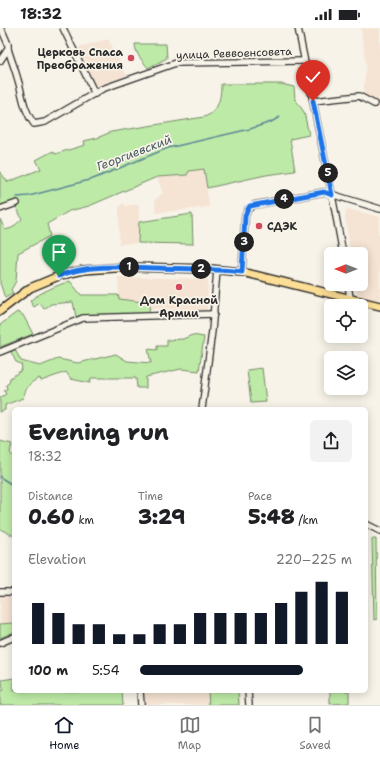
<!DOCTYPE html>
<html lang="en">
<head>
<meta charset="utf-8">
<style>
  :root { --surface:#fff; --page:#f2f2f2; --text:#202124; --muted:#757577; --line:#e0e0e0; --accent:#111827 }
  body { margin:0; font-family:"Shantell Sans",sans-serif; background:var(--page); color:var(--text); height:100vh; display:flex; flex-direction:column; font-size:15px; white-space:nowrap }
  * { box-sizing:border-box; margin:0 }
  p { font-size:13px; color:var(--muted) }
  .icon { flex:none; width:22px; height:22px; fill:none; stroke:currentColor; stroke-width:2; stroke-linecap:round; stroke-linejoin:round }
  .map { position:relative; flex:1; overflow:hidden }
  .sheet { position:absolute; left:12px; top:379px; width:356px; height:286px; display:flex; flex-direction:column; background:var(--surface); border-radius:6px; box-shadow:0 2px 10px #0003 }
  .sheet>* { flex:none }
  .needle { width:26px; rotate:270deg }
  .tools { position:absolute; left:324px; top:219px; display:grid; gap:8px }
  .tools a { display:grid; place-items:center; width:44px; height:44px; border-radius:6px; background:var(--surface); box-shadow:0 2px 10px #0003; font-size:20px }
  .pin { position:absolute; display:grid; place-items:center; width:34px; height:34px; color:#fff; margin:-41px -17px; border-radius:50% 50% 50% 0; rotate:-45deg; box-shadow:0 0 4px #0007 }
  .pin .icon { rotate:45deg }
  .km { position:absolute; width:20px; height:20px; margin:-10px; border-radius:50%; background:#222; color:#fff; font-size:11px; line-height:20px; text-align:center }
  .round { display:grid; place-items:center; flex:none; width:42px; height:42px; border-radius:6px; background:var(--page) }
  .overview { display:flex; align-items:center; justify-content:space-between; height:68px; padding:0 16px }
  h1 { font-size:22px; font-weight:800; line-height:30px }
  .metrics { display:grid; grid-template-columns:repeat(3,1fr); gap:6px; height:68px; padding:4px 16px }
  .metrics div { display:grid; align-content:center }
  .metrics b { font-size:20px; font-weight:800 }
  .metrics small { font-size:11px; font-weight:400 }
  .metrics p { font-size:11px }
  .chart { height:112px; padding:8px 16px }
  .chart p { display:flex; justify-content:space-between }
  .chart svg { width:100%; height:72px; margin-top:4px; stroke:var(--accent); stroke-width:6 }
  ul { padding:0 16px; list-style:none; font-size:13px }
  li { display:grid; grid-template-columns:64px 48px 1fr; align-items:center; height:30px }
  li i { height:10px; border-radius:5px; background:var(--accent) }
  .status { display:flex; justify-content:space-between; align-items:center; height:28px; padding:0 20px; background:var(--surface); direction:ltr }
  .status svg { height:11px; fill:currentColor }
  .tabs { display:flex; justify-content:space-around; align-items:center; height:56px; border-top:1px solid var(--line); background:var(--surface); font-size:11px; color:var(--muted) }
  .tabs a { display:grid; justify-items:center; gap:2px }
  .tabs .on { color:var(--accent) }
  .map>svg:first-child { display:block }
  .built { fill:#f5e3d3 }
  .green { fill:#beeaa7; stroke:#748a69 }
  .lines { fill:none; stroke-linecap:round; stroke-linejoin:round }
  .stream { stroke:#5c8796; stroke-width:1.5 }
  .minor-casing { stroke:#2b2b2b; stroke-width:8 }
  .major-casing { stroke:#2b2b2b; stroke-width:10 }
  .minor { stroke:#f7f3e8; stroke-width:5.5 }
  .major { stroke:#fdde96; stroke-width:7 }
  .route-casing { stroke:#fff; stroke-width:8 }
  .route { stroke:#1a73e8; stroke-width:5 }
  .poi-dot { fill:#d1495b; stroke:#f7f3e8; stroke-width:1.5 }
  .labels { text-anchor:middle; stroke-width:3.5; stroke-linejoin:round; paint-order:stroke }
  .poi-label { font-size:11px; font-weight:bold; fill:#2b2b2b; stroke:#f7f3e8; text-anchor:end }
  .street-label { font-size:11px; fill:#2b2b2b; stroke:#f7f3e8 }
  .water-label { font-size:12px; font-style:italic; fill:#445960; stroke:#f7f3e8 }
</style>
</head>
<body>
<div class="status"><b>18:32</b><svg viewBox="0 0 49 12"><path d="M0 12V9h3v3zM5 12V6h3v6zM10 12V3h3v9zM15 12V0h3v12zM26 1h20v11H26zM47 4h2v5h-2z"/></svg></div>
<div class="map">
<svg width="380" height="677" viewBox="0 0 380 677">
  <rect width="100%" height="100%" fill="#f7f3e8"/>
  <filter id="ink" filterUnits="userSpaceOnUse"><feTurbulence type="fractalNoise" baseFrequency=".025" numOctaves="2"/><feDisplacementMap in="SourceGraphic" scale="8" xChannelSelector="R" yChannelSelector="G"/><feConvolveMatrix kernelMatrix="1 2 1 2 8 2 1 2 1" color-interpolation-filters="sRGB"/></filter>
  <g filter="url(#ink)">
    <!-- built -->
    <g class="built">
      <path d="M361,0H380V81L363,72L366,38Z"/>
      <path d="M108,11L127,48L122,49L100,58L94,56L79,19Z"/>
      <path d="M204,141L209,179L156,185L155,172L163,165L157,149L187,147L188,143Z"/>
      <path d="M124,175L125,178L139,176L138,215L119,216V179Z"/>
      <path d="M347,181L380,189L378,205L380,206V274L358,269L356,256H361V226H351L345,189Z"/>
      <path d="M118,249L208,251L207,282L149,281L150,275L119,271Z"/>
      <path d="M0,568H14V595L0,596Z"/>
      <rect x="144" y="663" width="96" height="14"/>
    </g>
    <!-- green -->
    <g class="green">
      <path d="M135,16H166L167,30L148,40C143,33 135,26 135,16Z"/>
      <path d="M221,56H281L294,59L295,71L304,84L309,107L290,111L295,143L266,147L207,160L204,141L189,143L187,147L157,149L89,178L69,183L47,196L50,208L18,225L16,253L11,262L13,265L5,270L0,255V191L5,202L12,200L22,191L16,178V172L0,179V144L8,154L41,141L36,132L53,123L55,126L85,117L84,113L97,110L111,104L204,89C219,84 221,69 221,56Z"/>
      <path d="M192,186L193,216L138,215L139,194Z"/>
      <path d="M70,253L81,267H118L119,271L150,275L149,285L83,287L76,289L73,274L51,276L44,281L40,275L34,279L30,273C42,263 56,258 70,253Z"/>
      <path d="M17,284L23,287L33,306L0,319V297Z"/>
      <path d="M192,307L204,309L199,343L181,341L146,349V360H137L136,350H91L90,355L71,351L66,344L41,353L40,350C29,354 26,360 23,370L5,377V382L0,384V370L6,366L4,363L7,361L6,357L9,355L10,350L22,342L21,341L22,340L21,336L16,334L11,324L14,320L21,333L40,338L58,331L78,335L116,326L127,333L151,335L148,321L157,322V318H167V312L183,311Z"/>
      <path d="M262,340L266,374L251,375L247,342Z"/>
      <path d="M0,413L12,416L10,425L14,429V508L0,501Z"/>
      <path d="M372,511H376L377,591L374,592Z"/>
      <path d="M14,595V604L0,610V596Z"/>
      <path d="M14,650V663H122L123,677H0V663L3,662L2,652Z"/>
      <path d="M208,663H238L239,677H209Z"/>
      <path d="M330,663H349V675L330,676Z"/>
    </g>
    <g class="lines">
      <!-- stream -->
      <g class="stream">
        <path d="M17,169L29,168L93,151L168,120L250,101L271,94L280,89"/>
        <path d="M0,449L14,458"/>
      </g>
      <defs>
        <g id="minor">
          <path d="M1,0L8,16V21C11,31 15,41 18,52C23,68 23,81 34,96L45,94L102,61L176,35L304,33"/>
          <path d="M63,0L95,66"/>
          <path d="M298,0L332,167L343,226"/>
          <path d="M0,33L8,21"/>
          <path d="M313,73L359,68L374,76"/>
          <path d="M0,181L17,175"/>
          <path d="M242,244L245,188L248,181L254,177L324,164L380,181"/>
          <path d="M348,256L350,270"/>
          <path d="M0,324L83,290L214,286"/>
          <path d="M202,381L212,303L217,242"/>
          <path d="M366,496L380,503"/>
          <path d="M0,564H14"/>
          <path d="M0,615L14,609"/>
          <path d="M140,663L141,677"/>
          <path d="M248,663L249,677"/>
        </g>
        <path id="major" d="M0,283L30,260L61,247L84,242L130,239L210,241L242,244L380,278"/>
      </defs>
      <!-- minor casing -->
      <use href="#minor" class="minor-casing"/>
      <!-- major casing -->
      <use href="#major" class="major-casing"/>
      <!-- minor -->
      <use href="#minor" class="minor"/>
      <!-- major -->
      <use href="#major" class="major"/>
    </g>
  </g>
  <g class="lines" filter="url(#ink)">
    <defs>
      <path id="route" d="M59,248C88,236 128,239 159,240C187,241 214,241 242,244L245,188L248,181L250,178L324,164L332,167L313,73"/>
    </defs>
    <!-- route casing -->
    <use href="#route" class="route-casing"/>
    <!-- route -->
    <use href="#route" class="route"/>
  </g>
  <!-- markers -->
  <g class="poi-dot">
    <circle cx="131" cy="30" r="4"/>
    <circle cx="259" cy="198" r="4"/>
    <circle cx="179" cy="259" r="4"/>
  </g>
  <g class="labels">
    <!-- poi labels -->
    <g class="poi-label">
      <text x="123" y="28">Церковь Спаса<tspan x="123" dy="13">Преображения</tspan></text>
      <text x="267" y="202" text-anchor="start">СДЭК</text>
      <text x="179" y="276" text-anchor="middle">Дом Красной<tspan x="179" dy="13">Армии</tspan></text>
    </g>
    <!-- street labels -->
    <g class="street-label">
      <text transform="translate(234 25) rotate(-2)" y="4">улица Реввоенсовета</text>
    </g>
    <!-- water labels -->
    <g class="water-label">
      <text transform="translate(134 125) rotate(-21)" y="4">Георгиевский</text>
    </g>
  </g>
</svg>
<div class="tools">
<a><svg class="needle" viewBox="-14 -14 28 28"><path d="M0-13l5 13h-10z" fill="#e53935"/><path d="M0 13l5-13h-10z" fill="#757577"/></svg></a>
<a><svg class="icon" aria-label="locate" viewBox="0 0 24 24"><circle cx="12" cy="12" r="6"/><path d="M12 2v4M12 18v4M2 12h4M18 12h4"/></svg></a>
<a><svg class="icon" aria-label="layers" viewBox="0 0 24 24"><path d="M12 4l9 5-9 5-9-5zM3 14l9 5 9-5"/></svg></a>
</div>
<div class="pin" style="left:59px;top:248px;background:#1e9e55"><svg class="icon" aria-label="arrive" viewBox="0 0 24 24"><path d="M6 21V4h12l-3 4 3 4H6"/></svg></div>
<div class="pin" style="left:313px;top:73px;background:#d93025"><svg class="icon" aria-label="check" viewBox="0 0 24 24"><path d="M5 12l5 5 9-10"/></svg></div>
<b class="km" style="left:129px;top:239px">1</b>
<b class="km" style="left:201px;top:241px">2</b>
<b class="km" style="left:244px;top:214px">3</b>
<b class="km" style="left:284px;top:171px">4</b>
<b class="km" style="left:328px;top:145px">5</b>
<section class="sheet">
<div class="overview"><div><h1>Evening run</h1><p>18:32</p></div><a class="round"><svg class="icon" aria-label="share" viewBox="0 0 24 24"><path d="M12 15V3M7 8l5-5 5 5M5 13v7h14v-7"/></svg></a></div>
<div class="metrics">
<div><p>Distance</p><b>0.60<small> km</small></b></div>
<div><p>Time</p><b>3:29</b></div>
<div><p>Pace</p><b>5:48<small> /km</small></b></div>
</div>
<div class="chart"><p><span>Elevation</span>220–225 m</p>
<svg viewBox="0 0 160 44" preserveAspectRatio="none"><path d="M5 44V19M15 44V25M25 44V32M35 44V32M45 44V38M55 44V38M65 44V32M75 44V32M85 44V25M95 44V25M105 44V25M115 44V25M125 44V19M135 44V12M145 44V6M155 44V12"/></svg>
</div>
<ul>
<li><b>100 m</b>5:54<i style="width:77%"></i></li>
</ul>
</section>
</div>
<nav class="tabs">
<a class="on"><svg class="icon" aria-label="home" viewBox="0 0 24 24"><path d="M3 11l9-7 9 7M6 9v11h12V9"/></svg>Home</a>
<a><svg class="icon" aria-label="map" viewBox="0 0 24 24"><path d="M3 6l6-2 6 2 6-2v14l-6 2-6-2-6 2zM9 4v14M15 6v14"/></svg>Map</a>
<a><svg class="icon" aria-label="saved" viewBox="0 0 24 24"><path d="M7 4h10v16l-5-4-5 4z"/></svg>Saved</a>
</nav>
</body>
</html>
